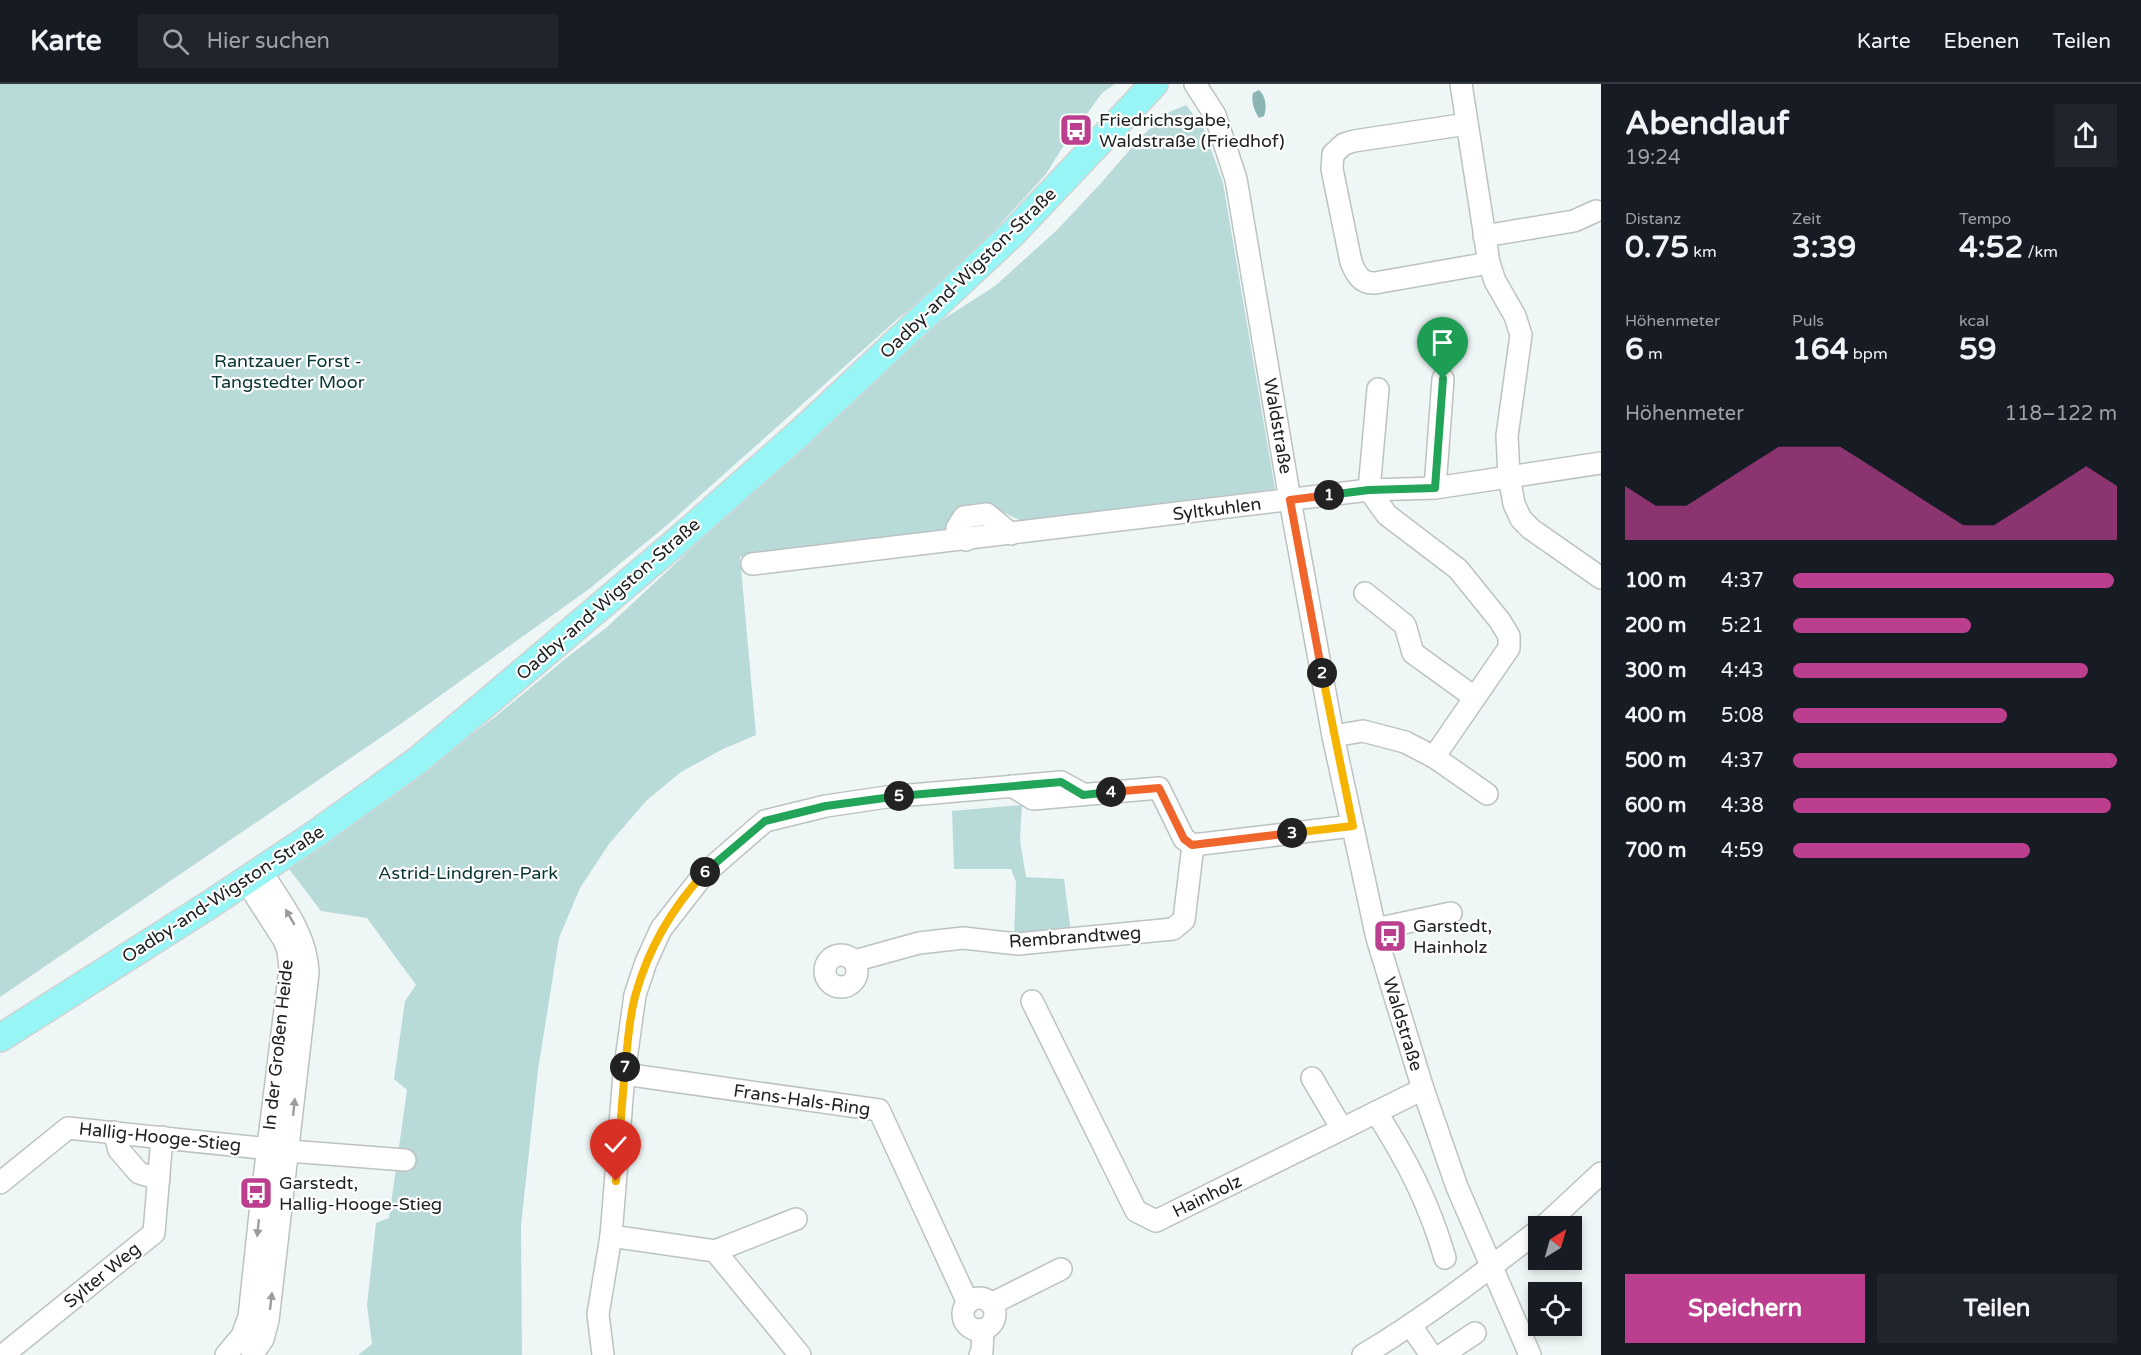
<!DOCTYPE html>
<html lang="de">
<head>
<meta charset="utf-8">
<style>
  :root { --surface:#171b24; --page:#20242c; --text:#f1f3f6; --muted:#9ea1a6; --line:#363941; --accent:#bc3f8f }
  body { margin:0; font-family:"Varela Round",sans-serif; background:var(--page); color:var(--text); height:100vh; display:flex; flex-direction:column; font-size:22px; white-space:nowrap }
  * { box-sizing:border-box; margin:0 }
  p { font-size:20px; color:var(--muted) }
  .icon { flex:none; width:33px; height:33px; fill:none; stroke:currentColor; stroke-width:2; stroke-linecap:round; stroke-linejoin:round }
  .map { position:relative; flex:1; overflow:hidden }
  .panel { display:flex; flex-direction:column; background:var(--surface); width:540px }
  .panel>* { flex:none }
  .needle { width:39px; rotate:37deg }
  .fabs { position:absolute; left:1528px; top:1132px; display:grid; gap:12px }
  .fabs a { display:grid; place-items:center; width:54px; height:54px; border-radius:0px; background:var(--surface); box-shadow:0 3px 9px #0003; font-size:30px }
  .pin { position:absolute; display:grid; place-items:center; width:51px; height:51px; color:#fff; margin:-62px -26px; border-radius:50% 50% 50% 0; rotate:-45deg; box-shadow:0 0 6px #0007 }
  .pin .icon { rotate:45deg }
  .km { position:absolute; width:30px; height:30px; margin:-15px; border-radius:50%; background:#222; color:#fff; font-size:16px; line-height:30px; text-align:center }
  .round { display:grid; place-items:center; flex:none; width:63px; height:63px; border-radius:0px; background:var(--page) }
  .summary { display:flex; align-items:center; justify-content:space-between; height:102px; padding:0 24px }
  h1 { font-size:33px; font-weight:700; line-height:45px }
  .stats { display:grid; grid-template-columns:repeat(3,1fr); gap:9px; height:102px; padding:6px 24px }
  .stats div { display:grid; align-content:center }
  .stats b { font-size:30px; font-weight:700 }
  .stats small { font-size:16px; font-weight:400 }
  .stats p { font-size:16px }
  .chart { height:168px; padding:12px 24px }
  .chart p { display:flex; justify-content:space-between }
  .chart svg { width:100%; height:108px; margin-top:6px; fill:var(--accent); opacity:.7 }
  .button { display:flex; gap:12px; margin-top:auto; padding:12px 24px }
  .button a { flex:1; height:69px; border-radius:0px; background:var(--accent); color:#fff; font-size:24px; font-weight:700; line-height:69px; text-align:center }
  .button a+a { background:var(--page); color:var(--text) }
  ul { padding:0 24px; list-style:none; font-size:20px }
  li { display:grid; grid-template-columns:96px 72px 1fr; align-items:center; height:45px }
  li i { height:15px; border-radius:8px; background:var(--accent) }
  header { display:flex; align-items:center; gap:36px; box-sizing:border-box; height:84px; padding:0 30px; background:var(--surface); border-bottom:2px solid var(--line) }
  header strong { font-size:28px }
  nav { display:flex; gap:33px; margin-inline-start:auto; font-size:21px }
  .search { width:420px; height:54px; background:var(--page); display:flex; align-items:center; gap:15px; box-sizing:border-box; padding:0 21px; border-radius:0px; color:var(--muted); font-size:22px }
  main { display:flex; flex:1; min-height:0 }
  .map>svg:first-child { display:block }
  .green { fill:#b8dbda }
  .water { fill:#8ab5b4 }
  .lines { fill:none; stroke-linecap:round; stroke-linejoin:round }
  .minor-casing { stroke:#bcc2c2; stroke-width:24 }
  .major-casing { stroke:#d2d3d3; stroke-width:30 }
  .minor { stroke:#fff; stroke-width:21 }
  .major { stroke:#97f5f5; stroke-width:27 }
  .oneway { fill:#9b9c9c }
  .split-1-casing { stroke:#fff; stroke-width:12 }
  .split-2-casing { stroke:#fff; stroke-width:12 }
  .split-3-casing { stroke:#fff; stroke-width:12 }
  .split-4-casing { stroke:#fff; stroke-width:12 }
  .split-5-casing { stroke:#fff; stroke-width:12 }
  .split-6-casing { stroke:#fff; stroke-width:12 }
  .split-7-casing { stroke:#fff; stroke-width:12 }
  .split-8-casing { stroke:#fff; stroke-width:12 }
  .split-1 { stroke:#22a559; stroke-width:8 }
  .split-2 { stroke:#f0652b; stroke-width:8 }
  .split-3 { stroke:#f5b400; stroke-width:8 }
  .split-4 { stroke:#f0652b; stroke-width:8 }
  .split-5 { stroke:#22a559; stroke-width:8 }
  .split-6 { stroke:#22a559; stroke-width:8 }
  .split-7 { stroke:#f5b400; stroke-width:8 }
  .split-8 { stroke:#f5b400; stroke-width:8 }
  .labels { text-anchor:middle; stroke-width:4.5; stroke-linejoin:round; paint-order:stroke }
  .poi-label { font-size:18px; fill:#202323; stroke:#fff; text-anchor:start }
  .street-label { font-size:18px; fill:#202323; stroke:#fff }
  .park-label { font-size:18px; fill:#083434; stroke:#fff }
</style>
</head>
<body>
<header>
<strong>Karte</strong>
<div class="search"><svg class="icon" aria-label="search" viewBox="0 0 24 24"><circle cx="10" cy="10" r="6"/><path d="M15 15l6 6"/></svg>Hier suchen</div>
<nav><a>Karte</a><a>Ebenen</a><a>Teilen</a></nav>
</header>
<main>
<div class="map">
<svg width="1601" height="1271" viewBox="0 0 1601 1271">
  <rect width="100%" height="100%" fill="#eff6f6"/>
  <!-- green -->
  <g class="green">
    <path d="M0,0H1115L1102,9L1064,61L1046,90L986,156L941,202L901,232L666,442L589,505L402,639L0,913Z"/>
    <path d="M1186,21L1203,43L1223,99L1275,405L1021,437L989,421L949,446L740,473L756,651L723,665L681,688L646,717L609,760L580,804L559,854L538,986L521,1141L522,1271H358L372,1260L367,1221L376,1139L389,1134L407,1006L394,995L405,917L416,901L367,834L321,827L289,785L495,633L570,571L606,544L834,332L942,236L995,202L1057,146L1101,99L1141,53L1167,29Z"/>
    <path d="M1022,721L1020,756L1026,793L1064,795L1071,849L1014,853L1016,798L1011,785H954L952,727Z"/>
  </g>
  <!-- water -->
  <path class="water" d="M1259,6C1266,12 1267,24 1264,32L1259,34C1254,27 1251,17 1253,9Z"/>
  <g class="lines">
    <defs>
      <g id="minor">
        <path d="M1195,0L1215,31L1236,95L1290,416L1333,652L1377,854L1423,1005L1457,1103L1530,1271"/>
        <path d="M1461,0L1489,179L1495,197L1515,232L1521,251L1507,352L1509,392L1514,420L1521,435L1531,445L1601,494"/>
        <path d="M1467,40L1354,57L1344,60L1333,70L1332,85L1351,178C1356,190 1361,200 1375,199L1489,179"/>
        <path d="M1484,152L1574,137L1596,127"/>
        <path d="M1378,305L1369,406L1387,431L1458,485L1500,537L1509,552V564L1434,673"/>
        <path d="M1435,404L1443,295"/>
        <path d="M966,456L957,444L964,433L987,430L1011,450"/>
        <path d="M752,480L1369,406L1435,404L1601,379"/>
        <path d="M1365,509L1405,541L1413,569L1474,613"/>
        <path d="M1333,652L1363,647L1405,658L1434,673L1487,710"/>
        <path d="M1012,702L1033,715L1159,704L1184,755L1193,761L1352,742"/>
        <path d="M1375,845L1451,829"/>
        <circle cx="841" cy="887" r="16"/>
        <path d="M854,877L919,859L963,854L1018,860L1173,845L1184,836L1193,761"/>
        <path d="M1032,917L1136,1127L1156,1137L1423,1005"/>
        <path d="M624,990L879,1026L968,1219"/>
        <path d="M1312,994L1342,1045"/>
        <path d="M1376,1028C1407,1076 1429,1119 1445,1174"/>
        <path d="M114,1048L119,1066L139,1089L159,1095"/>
        <path d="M0,1099L68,1044L289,1067L405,1076"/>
        <path d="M1543,1143L1601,1089"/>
        <path d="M611,1152L715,1167L800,1271"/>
        <path d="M715,1167L796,1135"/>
        <circle cx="979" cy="1230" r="16"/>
        <path d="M991,1220L1061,1185"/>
        <path d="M1411,1242L1431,1271"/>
        <path d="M3,1271L154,1149L162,1053"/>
        <path d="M226,1271L242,1252L249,1233L262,1111L290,885L288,866L284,856L246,797"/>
        <path d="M252,1271L263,1255L268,1236L308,889C307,850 281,819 261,787"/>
        <path d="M603,1271L598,1230L611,1152L624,990L635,911L646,878L661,845L704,790L765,737L777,734L826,722L887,713L1061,698L1083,710"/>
        <path d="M980,1271L982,1268L983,1245"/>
        <path d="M1363,1271C1425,1234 1482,1190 1539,1146"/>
        <path d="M1442,1271L1475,1249"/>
      </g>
      <path id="major" d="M0,954L209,821L317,749L417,677L484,621L675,459L802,347L1014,148L1154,0"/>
    </defs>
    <!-- minor casing -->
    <use href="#minor" class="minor-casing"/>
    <!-- major casing -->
    <use href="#major" class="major-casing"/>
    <!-- minor -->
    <use href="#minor" class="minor"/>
    <!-- major -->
    <use href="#major" class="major"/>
  </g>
  <!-- one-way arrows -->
  <defs><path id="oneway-solid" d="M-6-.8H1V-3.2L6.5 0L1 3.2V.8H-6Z" transform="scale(1.5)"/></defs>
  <g class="oneway">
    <use href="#oneway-solid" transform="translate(290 833) rotate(-120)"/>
    <use href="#oneway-solid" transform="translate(294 1023) rotate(-84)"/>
    <use href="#oneway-solid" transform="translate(258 1144) rotate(96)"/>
    <use href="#oneway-solid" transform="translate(271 1217) rotate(-83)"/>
  </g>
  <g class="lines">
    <defs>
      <path id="split-1" d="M1329,411L1369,406L1435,404L1443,295"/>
      <path id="split-2" d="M1322,589L1290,416L1329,411"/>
      <path id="split-3" d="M1292,749L1353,742L1322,589"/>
      <path id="split-4" d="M1111,708L1159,704L1184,755L1192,761L1292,749"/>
      <path id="split-5" d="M899,712L1061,698L1083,711L1111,708"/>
      <path id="split-6" d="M705,788L765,737L826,722L899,712"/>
      <path id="split-7" d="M625,983C628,959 629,932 636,909C649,863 673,823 705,788"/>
      <path id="split-8" d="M616,1097L625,983"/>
    </defs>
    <!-- split-1 casing -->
    <use href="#split-1" class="split-1-casing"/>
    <!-- split-2 casing -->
    <use href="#split-2" class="split-2-casing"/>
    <!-- split-3 casing -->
    <use href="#split-3" class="split-3-casing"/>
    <!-- split-4 casing -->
    <use href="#split-4" class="split-4-casing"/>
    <!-- split-5 casing -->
    <use href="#split-5" class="split-5-casing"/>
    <!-- split-6 casing -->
    <use href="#split-6" class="split-6-casing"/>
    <!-- split-7 casing -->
    <use href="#split-7" class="split-7-casing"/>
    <!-- split-8 casing -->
    <use href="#split-8" class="split-8-casing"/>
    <!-- split-1 -->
    <use href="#split-1" class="split-1"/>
    <!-- split-2 -->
    <use href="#split-2" class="split-2"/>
    <!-- split-3 -->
    <use href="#split-3" class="split-3"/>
    <!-- split-4 -->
    <use href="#split-4" class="split-4"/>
    <!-- split-5 -->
    <use href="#split-5" class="split-5"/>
    <!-- split-6 -->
    <use href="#split-6" class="split-6"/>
    <!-- split-7 -->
    <use href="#split-7" class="split-7"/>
    <!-- split-8 -->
    <use href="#split-8" class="split-8"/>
  </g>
  <!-- icons -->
  <defs>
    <symbol id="bus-square" viewBox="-11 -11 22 22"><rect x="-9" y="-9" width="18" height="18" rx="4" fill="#bc3f8f" stroke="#fff"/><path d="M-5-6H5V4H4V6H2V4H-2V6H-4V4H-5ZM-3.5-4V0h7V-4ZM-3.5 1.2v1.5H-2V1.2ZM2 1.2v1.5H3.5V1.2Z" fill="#fff"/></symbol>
  </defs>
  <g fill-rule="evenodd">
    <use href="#bus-square" x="1057" y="27" width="38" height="38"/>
    <use href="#bus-square" x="1371" y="833" width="38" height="38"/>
    <use href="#bus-square" x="237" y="1090" width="38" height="38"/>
  </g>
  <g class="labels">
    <!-- poi labels -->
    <g class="poi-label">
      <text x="1099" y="42">Friedrichsgabe,<tspan x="1099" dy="21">Waldstraße (Friedhof)</tspan></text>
      <text x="1413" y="848">Garstedt,<tspan x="1413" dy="21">Hainholz</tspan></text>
      <text x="279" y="1105">Garstedt,<tspan x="279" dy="21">Hallig-Hooge-Stieg</tspan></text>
    </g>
    <!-- street labels -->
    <g class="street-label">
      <text transform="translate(968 189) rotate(-44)" y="6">Oadby-and-Wigston-Straße</text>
      <text transform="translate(1278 342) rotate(80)" y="6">Waldstraße</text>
      <text transform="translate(1217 425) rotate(-7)" y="6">Syltkuhlen</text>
      <text transform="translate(608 515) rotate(-41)" y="6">Oadby-and-Wigston-Straße</text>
      <text transform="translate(223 810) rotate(-33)" y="6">Oadby-and-Wigston-Straße</text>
      <text transform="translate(1075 853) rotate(-4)" y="6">Rembrandtweg</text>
      <text transform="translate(1403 940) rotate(73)" y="6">Waldstraße</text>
      <text transform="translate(278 961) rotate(-84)" y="6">In der Großen Heide</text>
      <text transform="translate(802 1016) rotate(8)" y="6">Frans-Hals-Ring</text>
      <text transform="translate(160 1053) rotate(6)" y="6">Hallig-Hooge-Stieg</text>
      <text transform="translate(1207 1112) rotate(-26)" y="6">Hainholz</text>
      <text transform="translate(102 1191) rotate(-39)" y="6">Sylter Weg</text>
    </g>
    <!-- park labels -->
    <g class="park-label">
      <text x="288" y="283">Rantzauer Forst -<tspan x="288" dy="21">Tangstedter Moor</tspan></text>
      <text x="468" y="795">Astrid-Lindgren-Park</text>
    </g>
  </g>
</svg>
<div class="fabs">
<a><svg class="needle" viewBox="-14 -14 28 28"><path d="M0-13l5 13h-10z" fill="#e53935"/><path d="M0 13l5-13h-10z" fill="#9ea1a6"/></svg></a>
<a><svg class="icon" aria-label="locate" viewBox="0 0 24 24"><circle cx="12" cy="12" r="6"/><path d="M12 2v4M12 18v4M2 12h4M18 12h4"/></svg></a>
</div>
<div class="pin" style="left:1443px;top:295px;background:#1e9e55"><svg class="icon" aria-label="arrive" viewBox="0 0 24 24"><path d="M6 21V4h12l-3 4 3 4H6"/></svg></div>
<div class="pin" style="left:616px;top:1097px;background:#d93025"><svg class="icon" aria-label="check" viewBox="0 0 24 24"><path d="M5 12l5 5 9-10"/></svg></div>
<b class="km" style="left:1329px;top:411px">1</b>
<b class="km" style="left:1322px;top:589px">2</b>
<b class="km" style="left:1292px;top:749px">3</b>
<b class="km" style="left:1111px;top:708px">4</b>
<b class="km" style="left:899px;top:712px">5</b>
<b class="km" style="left:705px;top:788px">6</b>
<b class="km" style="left:625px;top:983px">7</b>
</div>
<section class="panel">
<div class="summary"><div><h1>Abendlauf</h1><p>19:24</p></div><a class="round"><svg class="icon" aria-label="share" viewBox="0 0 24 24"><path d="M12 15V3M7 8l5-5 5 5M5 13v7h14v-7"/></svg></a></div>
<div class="stats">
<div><p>Distanz</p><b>0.75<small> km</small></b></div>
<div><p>Zeit</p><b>3:39</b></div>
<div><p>Tempo</p><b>4:52<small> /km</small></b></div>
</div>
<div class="stats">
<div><p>Höhenmeter</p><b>6<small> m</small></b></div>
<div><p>Puls</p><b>164<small> bpm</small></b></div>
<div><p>kcal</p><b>59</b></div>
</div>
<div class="chart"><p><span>Höhenmeter</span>118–122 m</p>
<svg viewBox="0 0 160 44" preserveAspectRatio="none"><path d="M0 44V22L10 30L20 30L30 22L40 14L50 6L60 6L70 6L80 14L90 22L100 30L110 38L120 38L130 30L140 22L150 14L160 22V44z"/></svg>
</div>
<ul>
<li><b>100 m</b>4:37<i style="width:99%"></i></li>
<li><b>200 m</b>5:21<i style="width:55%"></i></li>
<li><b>300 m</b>4:43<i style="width:91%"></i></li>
<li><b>400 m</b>5:08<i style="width:66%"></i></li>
<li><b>500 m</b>4:37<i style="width:100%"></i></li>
<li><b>600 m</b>4:38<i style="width:98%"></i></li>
<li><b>700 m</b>4:59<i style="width:73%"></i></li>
</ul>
<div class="button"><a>Speichern</a><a>Teilen</a></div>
</section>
</main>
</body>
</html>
